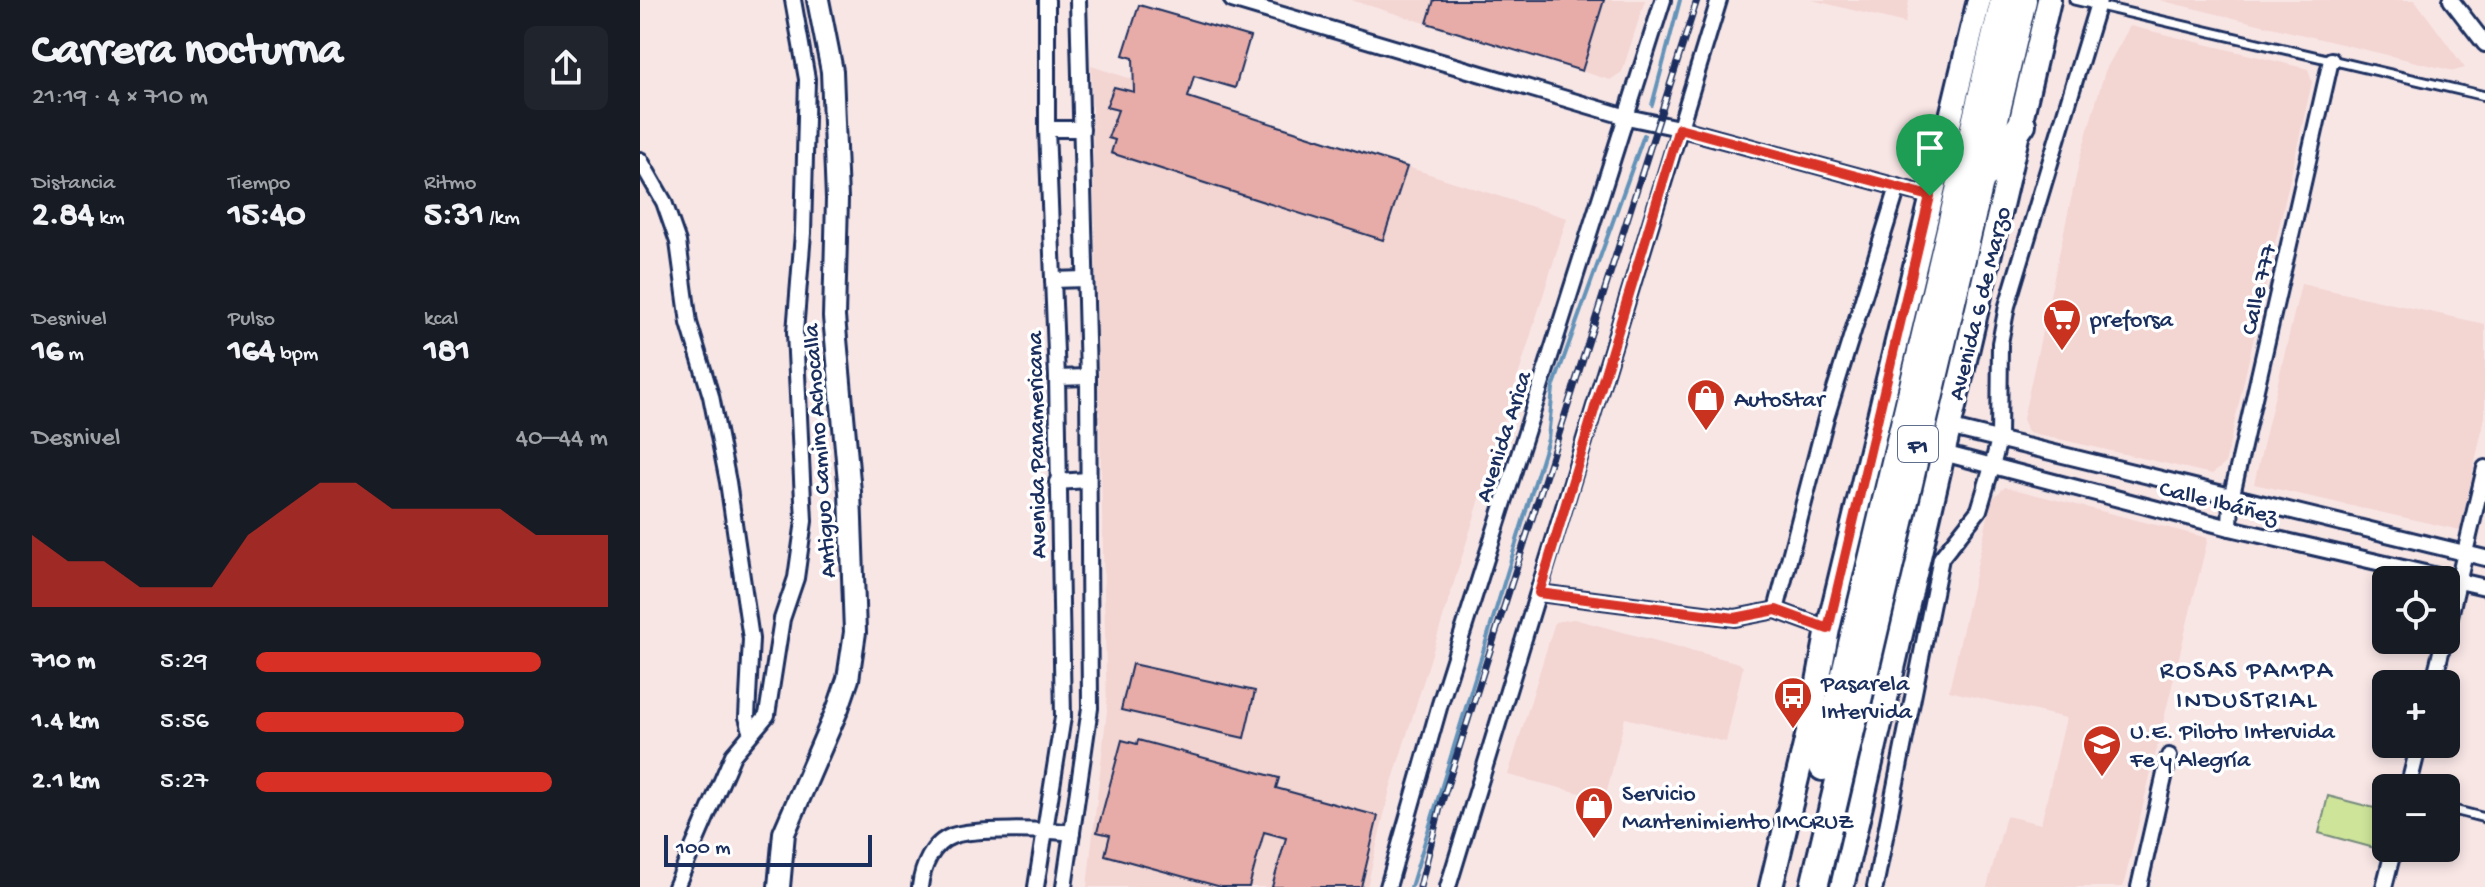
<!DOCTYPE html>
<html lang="es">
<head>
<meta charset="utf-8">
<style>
  :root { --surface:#171b24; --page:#20242c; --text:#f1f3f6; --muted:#9ea1a6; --accent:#d93025 }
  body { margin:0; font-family:"Gochi Hand",sans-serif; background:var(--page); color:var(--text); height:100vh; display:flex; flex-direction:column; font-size:30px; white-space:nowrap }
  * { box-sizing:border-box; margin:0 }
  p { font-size:26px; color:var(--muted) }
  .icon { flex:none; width:44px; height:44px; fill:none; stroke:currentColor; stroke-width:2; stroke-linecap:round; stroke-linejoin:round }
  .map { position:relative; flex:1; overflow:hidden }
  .drawer { display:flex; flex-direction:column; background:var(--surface); width:640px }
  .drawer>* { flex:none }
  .controls { position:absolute; left:1732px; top:566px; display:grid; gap:16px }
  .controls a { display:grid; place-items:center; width:88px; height:88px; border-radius:12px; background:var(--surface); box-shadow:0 4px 12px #0003; font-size:40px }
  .scale { position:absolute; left:24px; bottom:20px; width:208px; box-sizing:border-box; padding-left:8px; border:4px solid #1b2f5e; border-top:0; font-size:22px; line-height:28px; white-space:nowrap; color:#1b2f5e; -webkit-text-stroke:6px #fff; paint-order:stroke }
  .pin { position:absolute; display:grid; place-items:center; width:68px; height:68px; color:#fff; margin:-82px -34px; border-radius:50% 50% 50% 0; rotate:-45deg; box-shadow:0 0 8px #0007 }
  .pin .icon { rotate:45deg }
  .round { display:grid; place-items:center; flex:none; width:84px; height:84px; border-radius:12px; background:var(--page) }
  .summary { display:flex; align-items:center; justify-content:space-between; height:136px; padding:0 32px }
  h1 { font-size:44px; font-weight:800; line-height:60px }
  .metrics { display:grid; grid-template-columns:repeat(3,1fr); gap:12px; height:136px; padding:8px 32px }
  .metrics div { display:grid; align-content:center }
  .metrics b { font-size:34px; font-weight:800 }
  .metrics small { font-size:22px; font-weight:400 }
  .metrics p { font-size:22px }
  .chart { height:224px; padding:16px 32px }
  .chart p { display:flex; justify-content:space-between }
  .chart svg { width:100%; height:144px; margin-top:8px; fill:var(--accent); opacity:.7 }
  ul { padding:0 32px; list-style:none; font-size:26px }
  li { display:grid; grid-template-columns:128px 96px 1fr; align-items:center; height:60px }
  li i { height:20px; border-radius:10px; background:var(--accent) }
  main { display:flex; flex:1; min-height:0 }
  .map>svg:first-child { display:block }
  .built { fill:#f3d5d2 }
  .green { fill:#cee499; stroke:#748a7c; stroke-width:2 }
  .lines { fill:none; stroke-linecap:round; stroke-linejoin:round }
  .stream { stroke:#6493b9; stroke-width:4 }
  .building { fill:#e7aca7; stroke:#1b2f5e; stroke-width:2 }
  .lane-casing { stroke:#1b2f5e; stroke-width:13 }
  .street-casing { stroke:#1b2f5e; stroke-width:20 }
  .secondary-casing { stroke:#1b2f5e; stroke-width:26 }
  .primary-casing { stroke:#1b2f5e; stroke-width:28 }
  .highway-casing { stroke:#1b2f5e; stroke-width:32 }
  .lane { stroke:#fff; stroke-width:7 }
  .street { stroke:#fff; stroke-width:14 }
  .secondary { stroke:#fff; stroke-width:20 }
  .primary { stroke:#fff; stroke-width:22 }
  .highway { stroke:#fff; stroke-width:26 }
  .rail-casing { stroke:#1b2f5e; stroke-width:7 }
  .rail { stroke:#fff; stroke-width:4; stroke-dasharray:12; stroke-linecap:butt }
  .route-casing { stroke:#fff; stroke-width:16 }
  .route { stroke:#d93025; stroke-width:10 }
  .labels { text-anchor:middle; stroke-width:7; stroke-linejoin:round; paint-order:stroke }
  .shield { fill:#fff; stroke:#5f6d8e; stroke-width:2 }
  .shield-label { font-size:22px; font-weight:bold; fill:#1b2f5e }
  .street-label { font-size:24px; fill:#1b2f5e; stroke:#fff }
  .poi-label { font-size:24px; fill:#1b2f5e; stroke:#fff; text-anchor:start }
  .neighbourhood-label { font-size:26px; letter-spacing:2px; fill:#1b2f5e; stroke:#fff }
</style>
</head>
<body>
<main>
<section class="drawer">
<div class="summary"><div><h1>Carrera nocturna</h1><p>21:19 · 4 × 710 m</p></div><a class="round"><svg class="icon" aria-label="share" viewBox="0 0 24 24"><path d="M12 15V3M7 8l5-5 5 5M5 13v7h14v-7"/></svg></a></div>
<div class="metrics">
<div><p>Distancia</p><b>2.84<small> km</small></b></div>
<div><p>Tiempo</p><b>15:40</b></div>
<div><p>Ritmo</p><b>5:31<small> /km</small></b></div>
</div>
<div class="metrics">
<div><p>Desnivel</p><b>16<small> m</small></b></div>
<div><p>Pulso</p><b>164<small> bpm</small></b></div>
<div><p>kcal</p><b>181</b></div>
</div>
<div class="chart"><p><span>Desnivel</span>40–44 m</p>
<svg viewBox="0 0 160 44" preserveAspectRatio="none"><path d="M0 44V22L10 30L20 30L30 38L40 38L50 38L60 22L70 14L80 6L90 6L100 14L110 14L120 14L130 14L140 22L150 22L160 22V44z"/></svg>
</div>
<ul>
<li><b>710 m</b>5:29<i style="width:81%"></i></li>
<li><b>1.4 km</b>5:56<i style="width:59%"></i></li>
<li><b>2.1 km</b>5:27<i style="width:84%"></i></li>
</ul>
</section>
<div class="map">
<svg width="1845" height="887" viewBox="0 0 1845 887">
  <rect width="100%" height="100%" fill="#f8e6e5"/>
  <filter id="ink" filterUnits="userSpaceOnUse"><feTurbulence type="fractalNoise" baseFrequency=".0125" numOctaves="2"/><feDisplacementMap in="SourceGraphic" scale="16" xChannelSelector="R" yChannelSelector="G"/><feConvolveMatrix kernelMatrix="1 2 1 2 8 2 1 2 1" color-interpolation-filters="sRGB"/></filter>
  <g filter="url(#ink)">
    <!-- built -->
    <g class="built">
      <path d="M711,0H1005L982,72L970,80Z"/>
      <path d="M1172,0H1269L1265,23Z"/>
      <path d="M1519,0H1775L1825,68L1814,71Z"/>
      <path d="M1490,26L1668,69L1672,82L1585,464L1572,474L1388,432L1383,419L1441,154L1465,71Z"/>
      <path d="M451,66L927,218L750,789L727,887H447L467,710Z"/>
      <path d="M1661,284L1845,324V416L1820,530L1614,484Z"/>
      <path d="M1365,487L1568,538L1483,887H1347L1366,816L1401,824L1426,718L1309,691L1352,499Z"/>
      <path d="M934,619L1099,663L1103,667L1086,742L985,718L965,799L868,775L915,622Z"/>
    </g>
    <!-- green -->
    <path class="green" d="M1688,796L1746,811L1738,849L1679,833Z"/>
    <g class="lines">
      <!-- stream -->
      <g class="stream">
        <path d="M1012,105L1040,0"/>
        <path d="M771,887L908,439L913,388L1004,135"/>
      </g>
    </g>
    <!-- building -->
    <g class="building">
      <path d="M794,0H964L942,71L787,23Z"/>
      <path d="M499,5L610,37L595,88L554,76L548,97L767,167L743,240L471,153L475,140L468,138L478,110L466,107L474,87L494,92L493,58L483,55Z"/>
      <path d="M492,664L615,691L604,738L481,710Z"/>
      <path d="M482,740L497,744L498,740L639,778L636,788L738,816L721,887H632L646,838L624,832L609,887H581L465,855L470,835L457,832Z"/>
    </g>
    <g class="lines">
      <defs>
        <g id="lane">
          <path d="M1434,0L1845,96"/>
          <path d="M1806,808L1845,818"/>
        </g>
        <g id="street">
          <path d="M592,0L987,117L1039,128L1290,196"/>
          <path d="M1811,0L1845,44"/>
          <path d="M407,129H442"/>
          <path d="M0,160L24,202L38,242L49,323L71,396L88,482L111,639L107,717L111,731"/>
          <path d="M413,280L445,279"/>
          <path d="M417,378L448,377"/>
          <path d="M1308,427L1845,558"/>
          <path d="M1303,453L1590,528L1845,587"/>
          <path d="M417,482L448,480"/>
          <path d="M1590,528L1591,499L1691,60"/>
          <path d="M899,593L1095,618L1136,610L1188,629"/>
          <path d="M1136,610L1186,418L1258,187"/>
          <path d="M1806,633L1845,468"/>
          <path d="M1793,684L1804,640"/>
          <path d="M1768,788L1779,744"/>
          <path d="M36,887L93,755L127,715L142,619L156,578L164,521L155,332L163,233L167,79L153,0"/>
          <path d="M280,887C282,868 292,843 312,836C332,828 409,830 432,833"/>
          <path d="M396,887L423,717L417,378L407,129V0"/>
          <path d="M424,887L450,708L448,377L438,0"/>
          <path d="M748,887L800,704L1023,0"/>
          <path d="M808,887L1079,0"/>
          <path d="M1235,887L1301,558L1339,510L1353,463L1359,439L1360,343L1367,306L1459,0"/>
          <path d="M1499,887L1529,756"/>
          <path d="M1744,887L1754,848"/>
        </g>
        <path id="secondary" d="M139,887L144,833L198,708L208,679L215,632L210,492L194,317L197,199L192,71L178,0"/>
        <g id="primary">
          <path d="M1131,887L1170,724L1188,629L1339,0"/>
          <path d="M1202,887L1409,0"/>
        </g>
        <g id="highway">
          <path d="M1346,174L1382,124"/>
          <path d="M1183,767L1364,0"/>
          <path d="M1174,887L1383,0"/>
        </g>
      </defs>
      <!-- lane casing -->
      <use href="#lane" class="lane-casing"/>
      <!-- street casing -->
      <use href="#street" class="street-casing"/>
      <!-- secondary casing -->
      <use href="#secondary" class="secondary-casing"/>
      <!-- primary casing -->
      <use href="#primary" class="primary-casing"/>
      <!-- highway casing -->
      <use href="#highway" class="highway-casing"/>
      <!-- lane -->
      <use href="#lane" class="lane"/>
      <!-- street -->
      <use href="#street" class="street"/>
      <!-- secondary -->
      <use href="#secondary" class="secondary"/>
      <!-- primary -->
      <use href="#primary" class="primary"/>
      <!-- highway -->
      <use href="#highway" class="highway"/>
      <defs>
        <path id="rail" d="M780,887L800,808L1057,0"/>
      </defs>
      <!-- rail casing -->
      <use href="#rail" class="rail-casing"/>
      <!-- rail -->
      <use href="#rail" class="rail"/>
    </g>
  </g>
  <g class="lines" filter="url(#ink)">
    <defs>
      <path id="route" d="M1039,128L1290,196L1188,629L1136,610L1095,618L899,593Z"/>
    </defs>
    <!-- route casing -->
    <use href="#route" class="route-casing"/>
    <!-- route -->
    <use href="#route" class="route"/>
  </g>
  <!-- icons -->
  <defs>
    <symbol id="supermarket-pin" viewBox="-11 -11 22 30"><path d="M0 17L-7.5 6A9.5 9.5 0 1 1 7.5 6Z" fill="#c8321e" stroke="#fff"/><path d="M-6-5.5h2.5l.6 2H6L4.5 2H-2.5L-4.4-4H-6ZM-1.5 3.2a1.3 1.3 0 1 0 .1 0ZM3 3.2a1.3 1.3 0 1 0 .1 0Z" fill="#fff"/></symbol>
    <symbol id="shop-pin" viewBox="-11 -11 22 30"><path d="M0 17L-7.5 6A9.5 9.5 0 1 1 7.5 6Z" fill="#c8321e" stroke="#fff"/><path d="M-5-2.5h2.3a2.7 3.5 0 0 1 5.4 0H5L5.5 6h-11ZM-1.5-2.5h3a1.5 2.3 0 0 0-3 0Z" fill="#fff"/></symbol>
    <symbol id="bus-pin" viewBox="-11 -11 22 30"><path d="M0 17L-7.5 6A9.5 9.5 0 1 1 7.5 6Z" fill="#c8321e" stroke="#fff"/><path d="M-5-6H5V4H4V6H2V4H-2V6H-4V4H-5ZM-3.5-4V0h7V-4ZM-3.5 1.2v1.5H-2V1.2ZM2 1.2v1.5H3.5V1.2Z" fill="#fff"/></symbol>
    <symbol id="school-pin" viewBox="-11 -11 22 30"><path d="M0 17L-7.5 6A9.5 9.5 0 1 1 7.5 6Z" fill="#c8321e" stroke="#fff"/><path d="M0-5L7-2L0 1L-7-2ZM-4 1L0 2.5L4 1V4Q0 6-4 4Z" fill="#fff"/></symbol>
  </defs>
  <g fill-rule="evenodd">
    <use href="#supermarket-pin" x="1400" y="296" width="44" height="60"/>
    <use href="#shop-pin" x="1044" y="376" width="44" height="60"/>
    <use href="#bus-pin" x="1131" y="674" width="44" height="60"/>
    <use href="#school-pin" x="1440" y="722" width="44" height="60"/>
    <use href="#shop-pin" x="932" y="784" width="44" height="60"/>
  </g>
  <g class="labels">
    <!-- shield labels -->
    <rect class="shield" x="1258" y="426" width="40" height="36" rx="6"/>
    <g class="shield-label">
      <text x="1278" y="452">F1</text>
    </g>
    <!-- street labels -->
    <g class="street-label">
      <text transform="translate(1617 289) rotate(-77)" y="8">Calle 777</text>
      <text transform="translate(1338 303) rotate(-76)" y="8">Avenida 6 de Marzo</text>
      <text transform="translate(862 436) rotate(-72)" y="8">Avenida Arica</text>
      <text transform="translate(395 445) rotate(-91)" y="8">Avenida Panamericana</text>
      <text transform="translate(178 451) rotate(-94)" y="8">Antiguo Camino Achocalla</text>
      <text transform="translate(1579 501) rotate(14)" y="8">Calle Ibáñez</text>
    </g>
    <!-- poi labels -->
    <g class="poi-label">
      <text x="1450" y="326">preforsa</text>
      <text x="1094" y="406">AutoStar</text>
      <text x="1181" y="690">Pasarela<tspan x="1181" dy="28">Intervida</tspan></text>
      <text x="1490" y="738">U.E. Piloto Intervida<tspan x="1490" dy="28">Fe y Alegría</tspan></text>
      <text x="982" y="800">Servicio<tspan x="982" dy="28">Mantenimiento IMCRUZ</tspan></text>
    </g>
    <!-- neighbourhood labels -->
    <g class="neighbourhood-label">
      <text x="1607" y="677">ROSAS PAMPA<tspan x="1607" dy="30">INDUSTRIAL</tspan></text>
    </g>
  </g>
</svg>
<div class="controls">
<a><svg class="icon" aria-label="locate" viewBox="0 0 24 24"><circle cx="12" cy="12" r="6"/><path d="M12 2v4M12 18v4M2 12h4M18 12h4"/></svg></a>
<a>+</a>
<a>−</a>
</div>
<div class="scale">100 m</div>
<div class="pin" style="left:1290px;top:196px;background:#1e9e55"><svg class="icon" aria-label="arrive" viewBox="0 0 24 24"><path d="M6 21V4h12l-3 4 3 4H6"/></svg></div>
</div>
</main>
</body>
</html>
